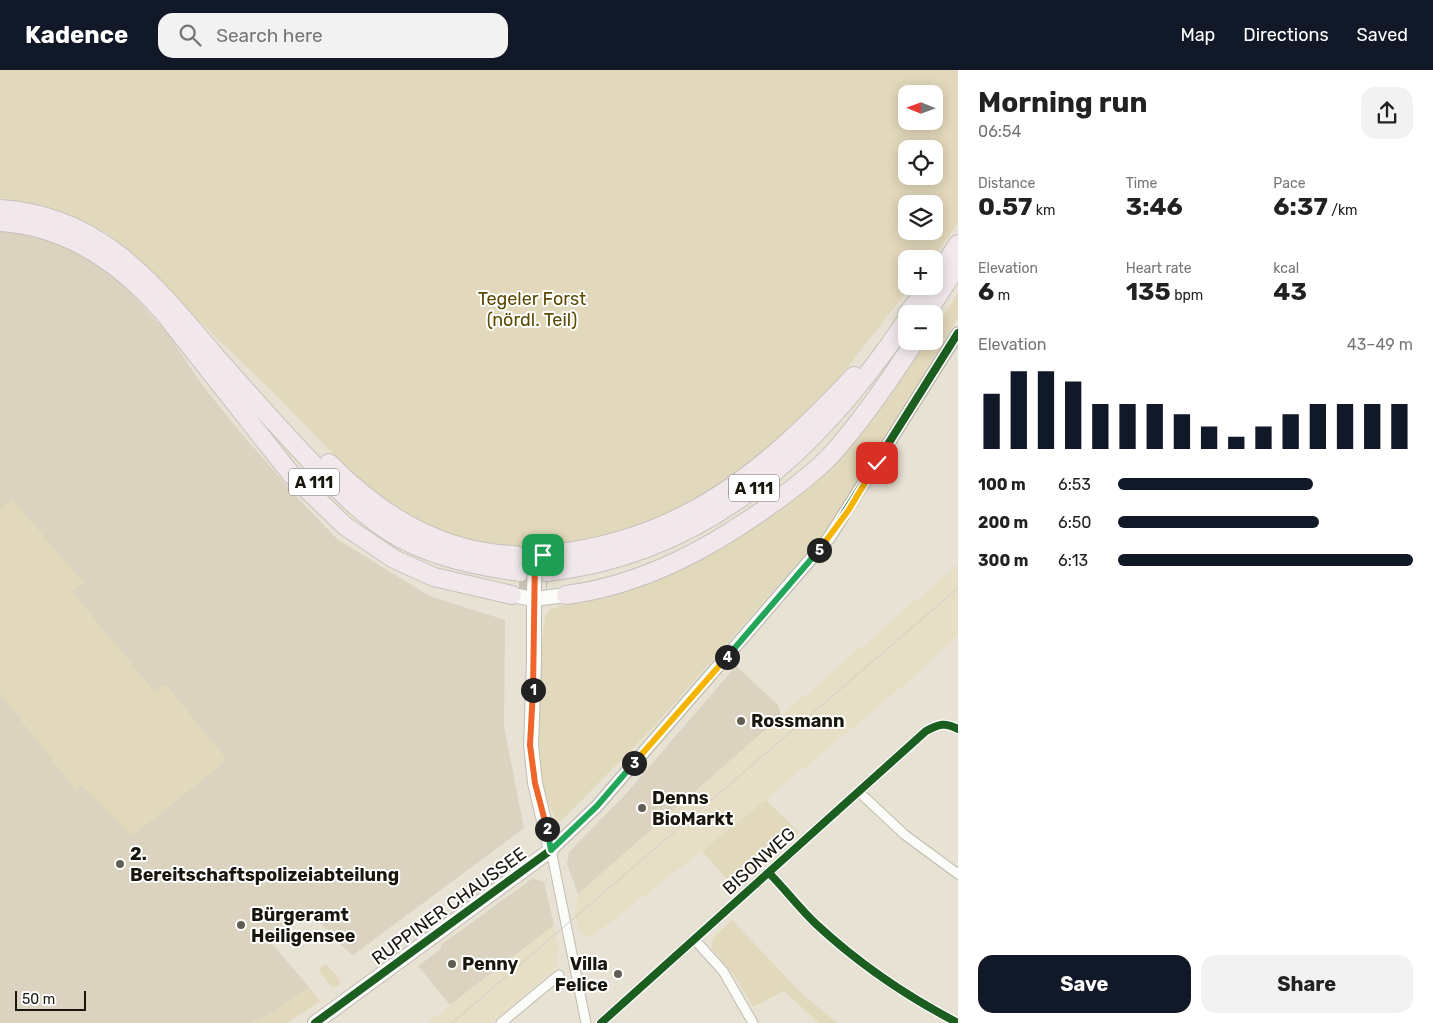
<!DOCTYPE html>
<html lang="en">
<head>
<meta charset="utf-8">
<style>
  :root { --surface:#fff; --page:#f2f2f2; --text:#222; --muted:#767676; --accent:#111827 }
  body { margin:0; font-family:Rubik,sans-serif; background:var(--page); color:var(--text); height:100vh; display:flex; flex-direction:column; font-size:19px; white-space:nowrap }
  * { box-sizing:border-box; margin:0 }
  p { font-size:16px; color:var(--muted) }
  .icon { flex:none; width:28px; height:28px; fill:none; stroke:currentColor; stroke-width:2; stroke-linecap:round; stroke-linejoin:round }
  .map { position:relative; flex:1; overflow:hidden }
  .drawer { display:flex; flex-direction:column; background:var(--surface); width:475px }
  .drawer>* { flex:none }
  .needle { width:32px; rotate:271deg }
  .fabs { position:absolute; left:898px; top:15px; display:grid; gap:10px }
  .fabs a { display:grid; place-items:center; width:45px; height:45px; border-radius:10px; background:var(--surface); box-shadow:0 2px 12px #0003; font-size:25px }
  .scale { position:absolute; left:15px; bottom:12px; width:71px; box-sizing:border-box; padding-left:5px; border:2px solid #19160c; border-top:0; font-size:14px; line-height:18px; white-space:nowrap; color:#19160c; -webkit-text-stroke:4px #fff; paint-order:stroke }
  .pin { position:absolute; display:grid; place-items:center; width:42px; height:42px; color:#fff; margin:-21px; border-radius:10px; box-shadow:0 2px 8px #0006 }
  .km { position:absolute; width:25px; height:25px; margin:-12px; border-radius:50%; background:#222; color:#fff; font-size:14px; line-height:25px; text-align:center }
  .round { display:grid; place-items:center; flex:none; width:52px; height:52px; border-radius:15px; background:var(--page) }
  .overview { display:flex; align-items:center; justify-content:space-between; height:85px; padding:0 20px }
  h1 { font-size:28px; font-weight:700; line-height:38px }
  .stats { display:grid; grid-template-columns:repeat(3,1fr); gap:8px; height:85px; padding:5px 20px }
  .stats div { display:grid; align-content:center }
  .stats b { font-size:25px; font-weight:700 }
  .stats small { font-size:14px; font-weight:400 }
  .stats p { font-size:14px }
  .chart { height:140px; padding:10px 20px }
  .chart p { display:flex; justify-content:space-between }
  .chart svg { width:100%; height:90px; margin-top:5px; stroke:var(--accent); stroke-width:6 }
  .button { display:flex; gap:10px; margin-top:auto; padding:10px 20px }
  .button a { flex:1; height:58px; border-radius:15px; background:var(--accent); color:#fff; font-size:20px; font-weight:700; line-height:58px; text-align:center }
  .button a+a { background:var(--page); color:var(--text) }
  ul { padding:0 20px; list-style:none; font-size:16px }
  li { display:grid; grid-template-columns:80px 60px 1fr; align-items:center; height:38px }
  li i { height:12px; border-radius:6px; background:var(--accent) }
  header { display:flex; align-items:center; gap:30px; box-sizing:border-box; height:70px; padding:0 25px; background:var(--accent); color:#fff }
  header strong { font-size:24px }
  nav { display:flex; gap:28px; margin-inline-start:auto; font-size:18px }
  .search { width:350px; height:45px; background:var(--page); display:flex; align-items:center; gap:12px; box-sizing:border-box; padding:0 18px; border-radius:15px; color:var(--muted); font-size:19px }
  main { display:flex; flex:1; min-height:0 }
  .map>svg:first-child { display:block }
  .commercial { fill:#dbd2c0 }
  .built { fill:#e6dfc5 }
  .green { fill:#e2d8bb; fill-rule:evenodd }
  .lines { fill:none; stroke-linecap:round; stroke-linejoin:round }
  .motorway-tunnel { stroke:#c8c3b5; stroke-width:18; stroke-dasharray:18 9; stroke-linecap:butt }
  .minor-casing { stroke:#bfbcb0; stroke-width:11 }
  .tertiary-casing { stroke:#bfbcb0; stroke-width:14 }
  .secondary-casing { stroke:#bfbcb0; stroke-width:16 }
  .motorway-casing { stroke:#c4c2ba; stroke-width:20 }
  .minor { stroke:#fbfbf8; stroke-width:9 }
  .tertiary { stroke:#fbfbf8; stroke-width:11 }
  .secondary { stroke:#fbfbf8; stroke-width:14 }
  .motorway { stroke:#f2e8ec; stroke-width:18 }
  .tram { stroke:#d0ceca; stroke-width:1 }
  .secondary-bridge-casing { stroke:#bfbcb0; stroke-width:16; stroke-linecap:butt }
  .secondary-bridge { stroke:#fbfbf8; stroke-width:14 }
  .cycleway-casing { stroke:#fff; stroke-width:11 }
  .cycleway { stroke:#1b5e20; stroke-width:8 }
  .split-1-casing { stroke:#fff; stroke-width:10 }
  .split-2-casing { stroke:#fff; stroke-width:10 }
  .split-3-casing { stroke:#fff; stroke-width:10 }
  .split-4-casing { stroke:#fff; stroke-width:10 }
  .split-5-casing { stroke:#fff; stroke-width:10 }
  .split-6-casing { stroke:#fff; stroke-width:10 }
  .split-1 { stroke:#f0652b; stroke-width:6 }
  .split-2 { stroke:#f0652b; stroke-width:6 }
  .split-3 { stroke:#22a559; stroke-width:6 }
  .split-4 { stroke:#f5b400; stroke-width:6 }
  .split-5 { stroke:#22a559; stroke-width:6 }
  .split-6 { stroke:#f5b400; stroke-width:6 }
  .poi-dot { fill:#615d52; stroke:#fff; stroke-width:2 }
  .labels { text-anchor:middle; stroke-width:4; stroke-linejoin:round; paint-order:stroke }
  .shield { fill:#fff; stroke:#5e5c55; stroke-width:1 }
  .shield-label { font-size:16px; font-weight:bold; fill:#19160c }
  .park-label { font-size:18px; fill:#5c4a00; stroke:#fff }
  .poi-label { font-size:18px; font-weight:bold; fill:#19160c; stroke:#fff; text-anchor:start }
  .street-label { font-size:18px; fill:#19160c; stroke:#fff }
</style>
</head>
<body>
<header>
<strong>Kadence</strong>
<div class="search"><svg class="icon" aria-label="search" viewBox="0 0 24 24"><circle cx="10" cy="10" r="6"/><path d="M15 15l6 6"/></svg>Search here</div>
<nav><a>Map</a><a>Directions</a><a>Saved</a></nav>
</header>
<main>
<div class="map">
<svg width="958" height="953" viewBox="0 0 958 953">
  <rect width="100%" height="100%" fill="#e7e2d3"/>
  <!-- commercial -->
  <g class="commercial">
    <path d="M0,159L37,167L83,184L111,201L167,263L203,316L236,357L293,423L337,469L429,526L505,550L504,657L524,758L353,885L344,878L307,838L267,868L309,917L269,945L252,953H0Z"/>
    <path d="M736,596L778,635L781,646L578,824L567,794L569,782L624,726Z"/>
    <path d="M533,808L544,812L554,855L450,935L418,896L440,880L442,874Z"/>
  </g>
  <!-- built -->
  <g class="built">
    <path d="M958,494V565L909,611L730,759L590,868L579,862L575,843L578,824L781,646Z"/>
    <path d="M554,855L559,878L557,898L491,953H428L450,935L505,895Z"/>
  </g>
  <!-- green -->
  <g class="green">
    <path d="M0,0H958V153L933,189H906V216H911L838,309L786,363L720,415L678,441L636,459L592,473L538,479L494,477L450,468L374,426L274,323L109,164C73,143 40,136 0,128ZM906,24H934V51H906ZM906,79H934V106H906ZM906,134H934V161H906Z"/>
    <path d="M958,223V248L838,447L649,662L560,752H558C526,705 539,601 545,547L549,540L729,472L772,445L801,422L870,348L926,271H934V261Z"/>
    <path d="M12,429L84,513L72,521L154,621L166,614L227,690L133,766L82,716L76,720L0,624V438Z"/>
    <path d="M766,730L799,762L736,819L702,781Z"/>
    <path d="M732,850L798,920L837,953H819L784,921L753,937L739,912L712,878L713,868Z"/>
    <path d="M322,895H327L339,909L340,914L337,917H332L319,901Z"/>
    <path d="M309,917L320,931L287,953H252L269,945Z"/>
  </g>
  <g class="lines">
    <!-- motorway-tunnel -->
    <path class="motorway-tunnel" d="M519,512H547"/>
    <defs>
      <g id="minor">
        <path d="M859,722L905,765L958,804"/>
        <path d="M551,780L586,953"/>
        <path d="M769,803C785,819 799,838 816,854C859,894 906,926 958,953"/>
        <path d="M695,870L723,901L753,953"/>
        <path d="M501,953L559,905"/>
        <path d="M601,953L926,661C939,654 945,652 958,659"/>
      </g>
      <path id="tertiary" d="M551,780L597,736L829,468L958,263"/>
      <g id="secondary">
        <path d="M515,485L535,487L551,484"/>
        <path d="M512,525L534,529L566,525"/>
        <path d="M315,953L551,780L535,713L531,675L534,592V519"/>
      </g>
      <g id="motorway">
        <path d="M0,139C100,145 152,212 212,282C247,322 282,362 319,400C346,428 377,459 414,475C447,490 483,497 520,502"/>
        <path d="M0,152C66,156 119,192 162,241"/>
        <path d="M938,205L958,174"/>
        <path d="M159,237L291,404L345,456L394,489L434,507L512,525"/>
        <path d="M907,244L930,216"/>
        <path d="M926,244L958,195"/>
        <path d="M329,393C379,444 441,483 515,485"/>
        <path d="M551,484C684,470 766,400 854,306"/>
        <path d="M547,502C708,484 819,380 906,251"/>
        <path d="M566,525C643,515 711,478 773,433C794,418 814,403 831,385C861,352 891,308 915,271"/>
      </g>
    </defs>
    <!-- minor casing -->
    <use href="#minor" class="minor-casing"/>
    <!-- tertiary casing -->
    <use href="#tertiary" class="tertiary-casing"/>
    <!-- secondary casing -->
    <use href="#secondary" class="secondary-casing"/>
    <!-- motorway casing -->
    <use href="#motorway" class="motorway-casing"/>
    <!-- minor -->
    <use href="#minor" class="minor"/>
    <!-- tertiary -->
    <use href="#tertiary" class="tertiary"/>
    <!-- secondary -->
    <use href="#secondary" class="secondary"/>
    <!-- motorway -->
    <use href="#motorway" class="motorway"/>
    <!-- tram -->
    <path class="tram" d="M452,953L958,518"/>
    <defs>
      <path id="secondary-bridge" d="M534,519L535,494"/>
    </defs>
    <!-- secondary-bridge casing -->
    <use href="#secondary-bridge" class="secondary-bridge-casing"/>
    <!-- secondary-bridge -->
    <use href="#secondary-bridge" class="secondary-bridge"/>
    <defs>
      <g id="cycleway">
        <path d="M769,803C785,819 799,838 816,854C859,894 906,926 958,953"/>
        <path d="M315,953L551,780L597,736L829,468L958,263"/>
        <path d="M601,953L926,661C939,654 945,652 958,659"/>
      </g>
    </defs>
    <!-- cycleway casing -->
    <use href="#cycleway" class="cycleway-casing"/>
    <!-- cycleway -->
    <use href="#cycleway" class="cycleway"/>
  </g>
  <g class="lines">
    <defs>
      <path id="split-1" d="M533,620L535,487L543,485"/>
      <path id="split-2" d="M533,620L530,675L535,713L547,759"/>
      <path id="split-3" d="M547,759L551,780L597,736L634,693"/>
      <path id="split-4" d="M634,693L727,587"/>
      <path id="split-5" d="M727,587L819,480"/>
      <path id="split-6" d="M819,480L848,441L877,393"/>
    </defs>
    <!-- split-1 casing -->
    <use href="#split-1" class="split-1-casing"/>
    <!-- split-2 casing -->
    <use href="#split-2" class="split-2-casing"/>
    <!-- split-3 casing -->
    <use href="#split-3" class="split-3-casing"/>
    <!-- split-4 casing -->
    <use href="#split-4" class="split-4-casing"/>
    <!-- split-5 casing -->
    <use href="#split-5" class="split-5-casing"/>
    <!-- split-6 casing -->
    <use href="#split-6" class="split-6-casing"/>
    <!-- split-1 -->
    <use href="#split-1" class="split-1"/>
    <!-- split-2 -->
    <use href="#split-2" class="split-2"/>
    <!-- split-3 -->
    <use href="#split-3" class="split-3"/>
    <!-- split-4 -->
    <use href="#split-4" class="split-4"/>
    <!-- split-5 -->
    <use href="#split-5" class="split-5"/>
    <!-- split-6 -->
    <use href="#split-6" class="split-6"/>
  </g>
  <!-- markers -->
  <g class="poi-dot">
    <circle cx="741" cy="651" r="5"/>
    <circle cx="642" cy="738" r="5"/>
    <circle cx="120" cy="794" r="5"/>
    <circle cx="241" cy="855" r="5"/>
    <circle cx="452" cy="894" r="5"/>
    <circle cx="618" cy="904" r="5"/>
  </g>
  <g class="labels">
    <!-- shield labels -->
    <g class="shield">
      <rect x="289" y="398.5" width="50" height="27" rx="4"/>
      <rect x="729" y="404.5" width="50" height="27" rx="4"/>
    </g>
    <g class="shield-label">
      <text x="314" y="418">A 111</text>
      <text x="754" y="424">A 111</text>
    </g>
    <!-- park labels -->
    <g class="park-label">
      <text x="532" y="235">Tegeler Forst<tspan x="532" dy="21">(nördl. Teil)</tspan></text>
    </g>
    <!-- poi labels -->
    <g class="poi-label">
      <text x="751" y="657">Rossmann</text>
      <text x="652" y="734">Denns<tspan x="652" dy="21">BioMarkt</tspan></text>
      <text x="130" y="790">2.<tspan x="130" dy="21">Bereitschaftspolizeiabteilung</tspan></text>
      <text x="251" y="851">Bürgeramt<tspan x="251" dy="21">Heiligensee</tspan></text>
      <text x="462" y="900">Penny</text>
      <text x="608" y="900" text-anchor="end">Villa<tspan x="608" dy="21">Felice</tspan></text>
    </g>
    <!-- street labels -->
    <g class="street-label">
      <text transform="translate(759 791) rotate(-42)" y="6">BISONWEG</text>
      <text transform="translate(449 836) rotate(-36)" y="6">RUPPINER CHAUSSEE</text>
    </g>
  </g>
</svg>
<div class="fabs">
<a><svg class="needle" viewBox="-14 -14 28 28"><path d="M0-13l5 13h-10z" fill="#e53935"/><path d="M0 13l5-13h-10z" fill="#767676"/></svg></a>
<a><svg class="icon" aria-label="locate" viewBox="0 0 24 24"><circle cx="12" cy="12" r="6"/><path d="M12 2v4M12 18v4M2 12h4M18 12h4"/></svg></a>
<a><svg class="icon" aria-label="layers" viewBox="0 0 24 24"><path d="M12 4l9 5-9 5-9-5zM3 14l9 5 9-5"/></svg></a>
<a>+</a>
<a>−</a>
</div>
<div class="scale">50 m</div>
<div class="pin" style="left:543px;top:485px;background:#1e9e55"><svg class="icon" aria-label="arrive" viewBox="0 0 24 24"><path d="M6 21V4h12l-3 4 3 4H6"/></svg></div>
<div class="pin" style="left:877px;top:393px;background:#d93025"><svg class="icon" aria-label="check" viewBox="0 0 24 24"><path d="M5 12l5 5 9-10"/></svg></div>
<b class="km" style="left:533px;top:620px">1</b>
<b class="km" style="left:547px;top:759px">2</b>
<b class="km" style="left:634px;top:693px">3</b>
<b class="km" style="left:727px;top:587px">4</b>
<b class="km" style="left:819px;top:480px">5</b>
</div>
<section class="drawer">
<div class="overview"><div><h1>Morning run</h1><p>06:54</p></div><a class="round"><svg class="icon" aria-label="share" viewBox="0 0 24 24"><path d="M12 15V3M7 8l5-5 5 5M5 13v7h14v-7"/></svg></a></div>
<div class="stats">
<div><p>Distance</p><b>0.57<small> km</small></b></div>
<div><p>Time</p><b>3:46</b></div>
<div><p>Pace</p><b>6:37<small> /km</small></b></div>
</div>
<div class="stats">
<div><p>Elevation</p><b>6<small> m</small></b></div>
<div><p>Heart rate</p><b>135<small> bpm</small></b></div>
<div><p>kcal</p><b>43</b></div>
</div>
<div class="chart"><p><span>Elevation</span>43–49 m</p>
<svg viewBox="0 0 160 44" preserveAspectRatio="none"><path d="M5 44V17M15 44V6M25 44V6M35 44V11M45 44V22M55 44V22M65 44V22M75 44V27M85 44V33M95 44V38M105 44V33M115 44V27M125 44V22M135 44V22M145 44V22M155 44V22"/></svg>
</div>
<ul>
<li><b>100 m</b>6:53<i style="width:66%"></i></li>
<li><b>200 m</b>6:50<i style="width:68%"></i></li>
<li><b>300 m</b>6:13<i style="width:100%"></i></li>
</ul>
<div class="button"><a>Save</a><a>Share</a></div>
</section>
</main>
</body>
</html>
